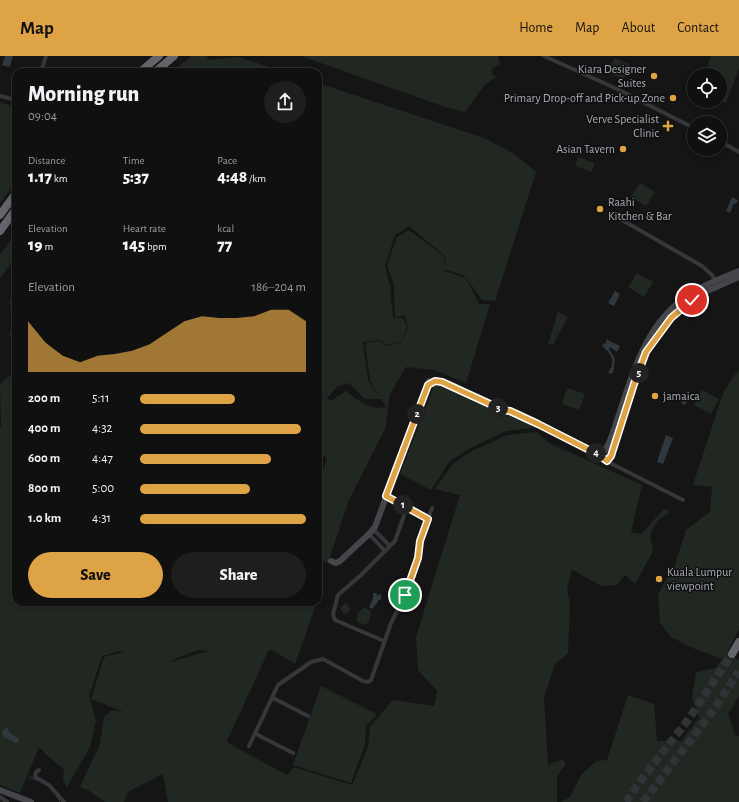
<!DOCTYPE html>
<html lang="en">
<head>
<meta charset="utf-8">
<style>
  :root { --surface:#101010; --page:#1e1e1e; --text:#f1f3f6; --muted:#9c9d9f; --line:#303030; --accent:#dea345 }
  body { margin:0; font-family:"Alegreya Sans",sans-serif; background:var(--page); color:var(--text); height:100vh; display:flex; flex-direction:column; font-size:15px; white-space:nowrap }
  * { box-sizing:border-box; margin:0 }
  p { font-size:13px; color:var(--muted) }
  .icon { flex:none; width:22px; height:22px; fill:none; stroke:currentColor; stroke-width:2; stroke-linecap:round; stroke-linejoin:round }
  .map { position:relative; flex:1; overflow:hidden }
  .details { position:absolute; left:12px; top:12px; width:310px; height:538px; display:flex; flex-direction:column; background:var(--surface); border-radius:12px; box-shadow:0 2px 6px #0003,0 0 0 1px var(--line) }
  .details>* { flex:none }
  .fabs { position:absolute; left:687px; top:12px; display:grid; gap:8px }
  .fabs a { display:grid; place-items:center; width:40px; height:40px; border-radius:50%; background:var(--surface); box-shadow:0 2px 6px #0003,0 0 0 1px var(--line); font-size:20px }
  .pin { position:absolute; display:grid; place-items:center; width:34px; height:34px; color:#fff; margin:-17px; border:2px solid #fff; border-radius:50%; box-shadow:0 1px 4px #0007 }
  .km { position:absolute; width:20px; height:20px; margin:-10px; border-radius:50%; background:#222; color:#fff; font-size:11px; line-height:20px; text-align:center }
  .round { display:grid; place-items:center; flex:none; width:42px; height:42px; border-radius:21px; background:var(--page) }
  .overview { display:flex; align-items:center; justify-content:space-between; height:68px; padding:0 16px }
  h1 { font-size:22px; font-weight:800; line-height:30px }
  .stats { display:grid; grid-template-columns:repeat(3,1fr); gap:6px; height:68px; padding:4px 16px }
  .stats div { display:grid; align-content:center }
  .stats b { font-size:17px; font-weight:800 }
  .stats small { font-size:11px; font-weight:400 }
  .stats p { font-size:11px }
  .chart { height:112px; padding:8px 16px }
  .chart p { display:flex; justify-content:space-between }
  .chart svg { width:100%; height:72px; margin-top:4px; fill:var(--accent); opacity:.7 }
  .cta { display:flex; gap:8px; margin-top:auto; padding:8px 16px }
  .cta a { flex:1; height:46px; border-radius:24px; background:var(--accent); color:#111; font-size:16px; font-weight:800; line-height:46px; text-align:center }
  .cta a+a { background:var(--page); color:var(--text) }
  ul { padding:0 16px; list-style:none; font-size:13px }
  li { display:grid; grid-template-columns:64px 48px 1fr; align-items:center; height:30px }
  li i { height:10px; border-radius:5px; background:var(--accent) }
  header { display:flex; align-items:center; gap:24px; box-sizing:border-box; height:56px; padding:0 20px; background:var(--accent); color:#111 }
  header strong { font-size:19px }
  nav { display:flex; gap:22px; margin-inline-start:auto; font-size:14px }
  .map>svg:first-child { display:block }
  .green { fill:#212822; fill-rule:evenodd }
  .water { fill:#2f383e }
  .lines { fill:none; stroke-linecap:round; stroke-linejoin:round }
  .stream { stroke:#2f383e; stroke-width:1 }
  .highway-tunnel { stroke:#323336; stroke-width:8; stroke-dasharray:8 4; stroke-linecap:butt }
  .street { stroke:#36373b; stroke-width:4 }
  .secondary { stroke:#44464b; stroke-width:6 }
  .highway { stroke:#63656b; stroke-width:8 }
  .route-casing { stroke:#fff; stroke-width:8 }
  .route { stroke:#dea345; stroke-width:5 }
  .poi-dot { fill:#dea345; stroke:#101011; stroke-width:1.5 }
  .labels { text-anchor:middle; stroke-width:3; stroke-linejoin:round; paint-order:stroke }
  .poi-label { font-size:12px; fill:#a8adb5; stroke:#101011; text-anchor:end }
</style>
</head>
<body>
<header>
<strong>Map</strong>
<nav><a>Home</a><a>Map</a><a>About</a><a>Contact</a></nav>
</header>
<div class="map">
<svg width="739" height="746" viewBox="0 0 739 746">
  <rect width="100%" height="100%" fill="#151516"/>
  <!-- green -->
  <g class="green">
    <path d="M192,0H207L208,4L238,1L285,16H172Z"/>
    <path d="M301,0H498L500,8L491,13L493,19L497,20L484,30L465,56L448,52Z"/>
    <path d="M711,0H739V12L726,47L719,45L720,19H704Z"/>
    <path d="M614,2L629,8L624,23L608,17Z"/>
    <path d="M318,27L484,82L513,97L536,116L495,245L482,244L465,220L444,213L445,200L409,170L395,179L385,210L390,230L393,262H403L407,271L402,285L388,289L379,284L363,286L368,324L379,341L370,324L365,287L379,285L387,290L402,286L408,271L405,259L395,261L394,229L387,209L397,181L409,174L444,200V215L466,222L479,248H490L466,327L435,314L406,311L390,338L385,373L348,446L328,507L318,503V427L327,402L318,396ZM349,327L365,343H381L386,351C370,355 358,344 346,335L331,345L327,342L338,330Z"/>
    <path d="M0,46L16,51V126L0,147Z"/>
    <path d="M578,101L594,107L592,116L575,110Z"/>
    <path d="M640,127L655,136L646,150L631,141Z"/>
    <path d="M16,176V199L5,216L0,222V199Z"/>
    <path d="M637,217L653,226L644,241L628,231Z"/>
    <path d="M16,238V286L9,279L14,266L9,244Z"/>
    <path d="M558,256L568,261L553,289L548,288Z"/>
    <path d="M16,314V546H284L283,552L287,546H317L295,608L272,594H269L227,685L228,687L287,719L294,711L352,729L368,691L370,671L393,644L434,650L437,635L418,614L416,581L460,439L435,433L453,408L470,396L507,379L536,376L551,388L642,429L631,476L641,478L664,453L670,456L658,464L650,478L653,495L635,528L625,519L617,529L602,530L572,514L567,533L570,547L568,597L555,608L544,642L548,709L563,703L566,708L557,720V746H168L163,718L128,736L124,746H105L88,734L80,731L100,688L104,661L112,654L124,656L91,643L104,601L120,597L124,598L120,595L102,600L89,640L96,665L90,691L67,731L63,724L64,713L50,702L39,691L20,737L0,729V373L1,369L0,328ZM198,594L209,595L170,606V605Z"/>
    <path d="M739,314V573L727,597L739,604V640L728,658L735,679L739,680V746H561L570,741L581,719L596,705L607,704L628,639L654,648L657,685H681L699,662L692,641L696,616L716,612L722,603L695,593L671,581L660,567L658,539L669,518H672L686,474L710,456L712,431L693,429L723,337L733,321Z"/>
    <path d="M444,328L525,365L533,372L506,375L467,394L449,406L431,434L400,418L434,330Z"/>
    <path d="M567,332L585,338L579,354L562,348Z"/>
    <path d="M702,334L719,343L711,358L694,349Z"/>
    <path d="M346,547L351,554L344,559L340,552Z"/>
    <path d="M365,551L371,556L369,566L364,569L357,566C357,558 358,555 365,551Z"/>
    <path d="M321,630L377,658L366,670L365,688L351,727L293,709Z"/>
  </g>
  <!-- water -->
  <g class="water">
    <path d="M5,0H13L10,11L2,9Z"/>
    <path d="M732,141L738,144L736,148L734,147L730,157L726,155Z"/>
    <path d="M615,235L620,238L614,250L608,247Z"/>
    <path d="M606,283L620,290L617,296L610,291L609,293C617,304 615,304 613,317L611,318L608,316C617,306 611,297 602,290L604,287L606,288Z"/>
    <path d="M687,336L691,338L685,349L681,347Z"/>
    <path d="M666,379L673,382L663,408L657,406Z"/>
    <path d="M373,537H376L378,540L379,538H381V543L380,544H378V546L372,553L369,551L373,543Z"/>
    <path d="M7,671L10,677L19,683L18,686L15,687L3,680L2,675Z"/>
  </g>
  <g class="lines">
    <!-- stream -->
    <g class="stream">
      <path d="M29,721L41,726"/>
      <path d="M57,741L60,746"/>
    </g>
    <!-- highway-tunnel -->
    <g class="highway-tunnel">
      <path d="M626,746L639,727L688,664L732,598"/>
      <path d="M643,746L712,656L739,615"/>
    </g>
    <!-- street -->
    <g class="street">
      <path d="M544,0L615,32L694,72"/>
      <path d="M41,16L46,0"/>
      <path d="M0,40L16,44"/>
      <path d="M720,85L739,96"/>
      <path d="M622,164L702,210L712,219L716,225"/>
      <path d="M599,399L612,408L683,444"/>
      <path d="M386,440L428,463"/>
      <path d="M373,473L390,490"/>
      <path d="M369,478L385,495"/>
      <path d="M384,585L335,564L333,558L338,539L361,519L395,485L407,451"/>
      <path d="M273,642L308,660"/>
      <path d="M256,678L293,697"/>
      <path d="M249,690L278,629L311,606L323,603L363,625L368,626L371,624L391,567L405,539L418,501L420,485L432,452"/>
      <path d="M39,714L36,716L35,721L49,729L64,746"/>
      <path d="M0,741L7,746"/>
    </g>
    <!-- secondary -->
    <g class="secondary">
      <path d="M428,329L435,325L442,326L503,354L510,355L538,368L599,399L604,396L609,387C629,335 638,271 690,238C705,228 722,222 739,215"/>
      <path d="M607,405L611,400L634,328L646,296L658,278L671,262L692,244L705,236L739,221"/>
      <path d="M331,505L336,507L340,505L369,478L375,471L429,325"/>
      <path d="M0,734L31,746"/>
    </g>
    <!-- highway -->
    <g class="highway">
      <path d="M140,16L159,0"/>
      <path d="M155,16L174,0"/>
      <path d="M0,159L16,137"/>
      <path d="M0,175L16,153"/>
      <path d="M732,598L739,586"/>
    </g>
  </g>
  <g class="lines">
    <defs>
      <path id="route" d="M405,539L418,502L420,485L428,463L386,440L428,329L435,325L442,326L503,354L510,355L538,368L599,399L607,405L611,400L634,328L646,296L671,262L692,244"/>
    </defs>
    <!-- route casing -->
    <use href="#route" class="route-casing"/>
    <!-- route -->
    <use href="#route" class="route"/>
  </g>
  <!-- markers -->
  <g class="poi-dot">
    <circle cx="654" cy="20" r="4"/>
    <circle cx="673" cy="42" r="4"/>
    <path d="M666 64h4v4h4v4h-4v4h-4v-4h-4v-4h4z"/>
    <circle cx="623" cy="93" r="4"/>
    <circle cx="600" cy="153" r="4"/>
    <circle cx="655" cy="340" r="4"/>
    <circle cx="659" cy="523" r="4"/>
  </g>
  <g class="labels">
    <!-- poi labels -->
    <g class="poi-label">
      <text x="646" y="17">Kiara Designer<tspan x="646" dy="14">Suites</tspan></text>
      <text x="665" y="46">Primary Drop-off and Pick-up Zone</text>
      <text x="659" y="67">Verve Specialist<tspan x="659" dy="14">Clinic</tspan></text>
      <text x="615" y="97">Asian Tavern</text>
      <text x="608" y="150" text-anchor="start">Raahi<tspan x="608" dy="14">Kitchen &amp; Bar</tspan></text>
      <text x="663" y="344" text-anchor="start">jamaica</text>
      <text x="667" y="520" text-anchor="start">Kuala Lumpur<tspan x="667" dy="14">viewpoint</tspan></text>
    </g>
  </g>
</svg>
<div class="fabs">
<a><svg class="icon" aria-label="locate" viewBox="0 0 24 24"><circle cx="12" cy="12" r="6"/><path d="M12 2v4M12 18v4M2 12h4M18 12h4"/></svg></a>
<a><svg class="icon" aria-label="layers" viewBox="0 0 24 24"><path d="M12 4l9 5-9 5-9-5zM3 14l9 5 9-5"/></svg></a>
</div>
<div class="pin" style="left:405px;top:539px;background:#1e9e55"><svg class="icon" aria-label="arrive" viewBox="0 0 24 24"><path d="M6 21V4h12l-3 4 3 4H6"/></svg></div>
<div class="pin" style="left:692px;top:244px;background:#d93025"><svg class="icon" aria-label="check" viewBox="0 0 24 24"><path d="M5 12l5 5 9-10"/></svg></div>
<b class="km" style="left:403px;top:449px">1</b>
<b class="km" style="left:417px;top:358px">2</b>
<b class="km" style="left:498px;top:352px">3</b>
<b class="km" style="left:596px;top:397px">4</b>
<b class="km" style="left:639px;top:317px">5</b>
<section class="details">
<div class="overview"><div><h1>Morning run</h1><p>09:04</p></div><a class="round"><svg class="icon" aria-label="share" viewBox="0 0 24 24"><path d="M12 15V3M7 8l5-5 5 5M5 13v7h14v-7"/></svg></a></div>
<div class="stats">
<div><p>Distance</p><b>1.17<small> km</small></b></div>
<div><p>Time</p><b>5:37</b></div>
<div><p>Pace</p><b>4:48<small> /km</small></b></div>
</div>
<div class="stats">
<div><p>Elevation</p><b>19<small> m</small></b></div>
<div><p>Heart rate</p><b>145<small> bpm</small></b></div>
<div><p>kcal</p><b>77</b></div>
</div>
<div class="chart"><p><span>Elevation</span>186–204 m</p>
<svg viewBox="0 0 160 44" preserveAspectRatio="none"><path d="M0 44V13L10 26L20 34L30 38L40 34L50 33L60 31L70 27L80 20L90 13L100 10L110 11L120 11L130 10L140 6L150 6L160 13V44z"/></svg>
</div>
<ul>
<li><b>200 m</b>5:11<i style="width:57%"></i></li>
<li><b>400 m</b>4:32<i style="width:97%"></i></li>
<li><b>600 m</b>4:47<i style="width:79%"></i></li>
<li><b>800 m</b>5:00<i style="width:66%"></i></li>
<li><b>1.0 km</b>4:31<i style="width:100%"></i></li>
</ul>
<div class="cta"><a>Save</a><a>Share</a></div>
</section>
</div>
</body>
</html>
